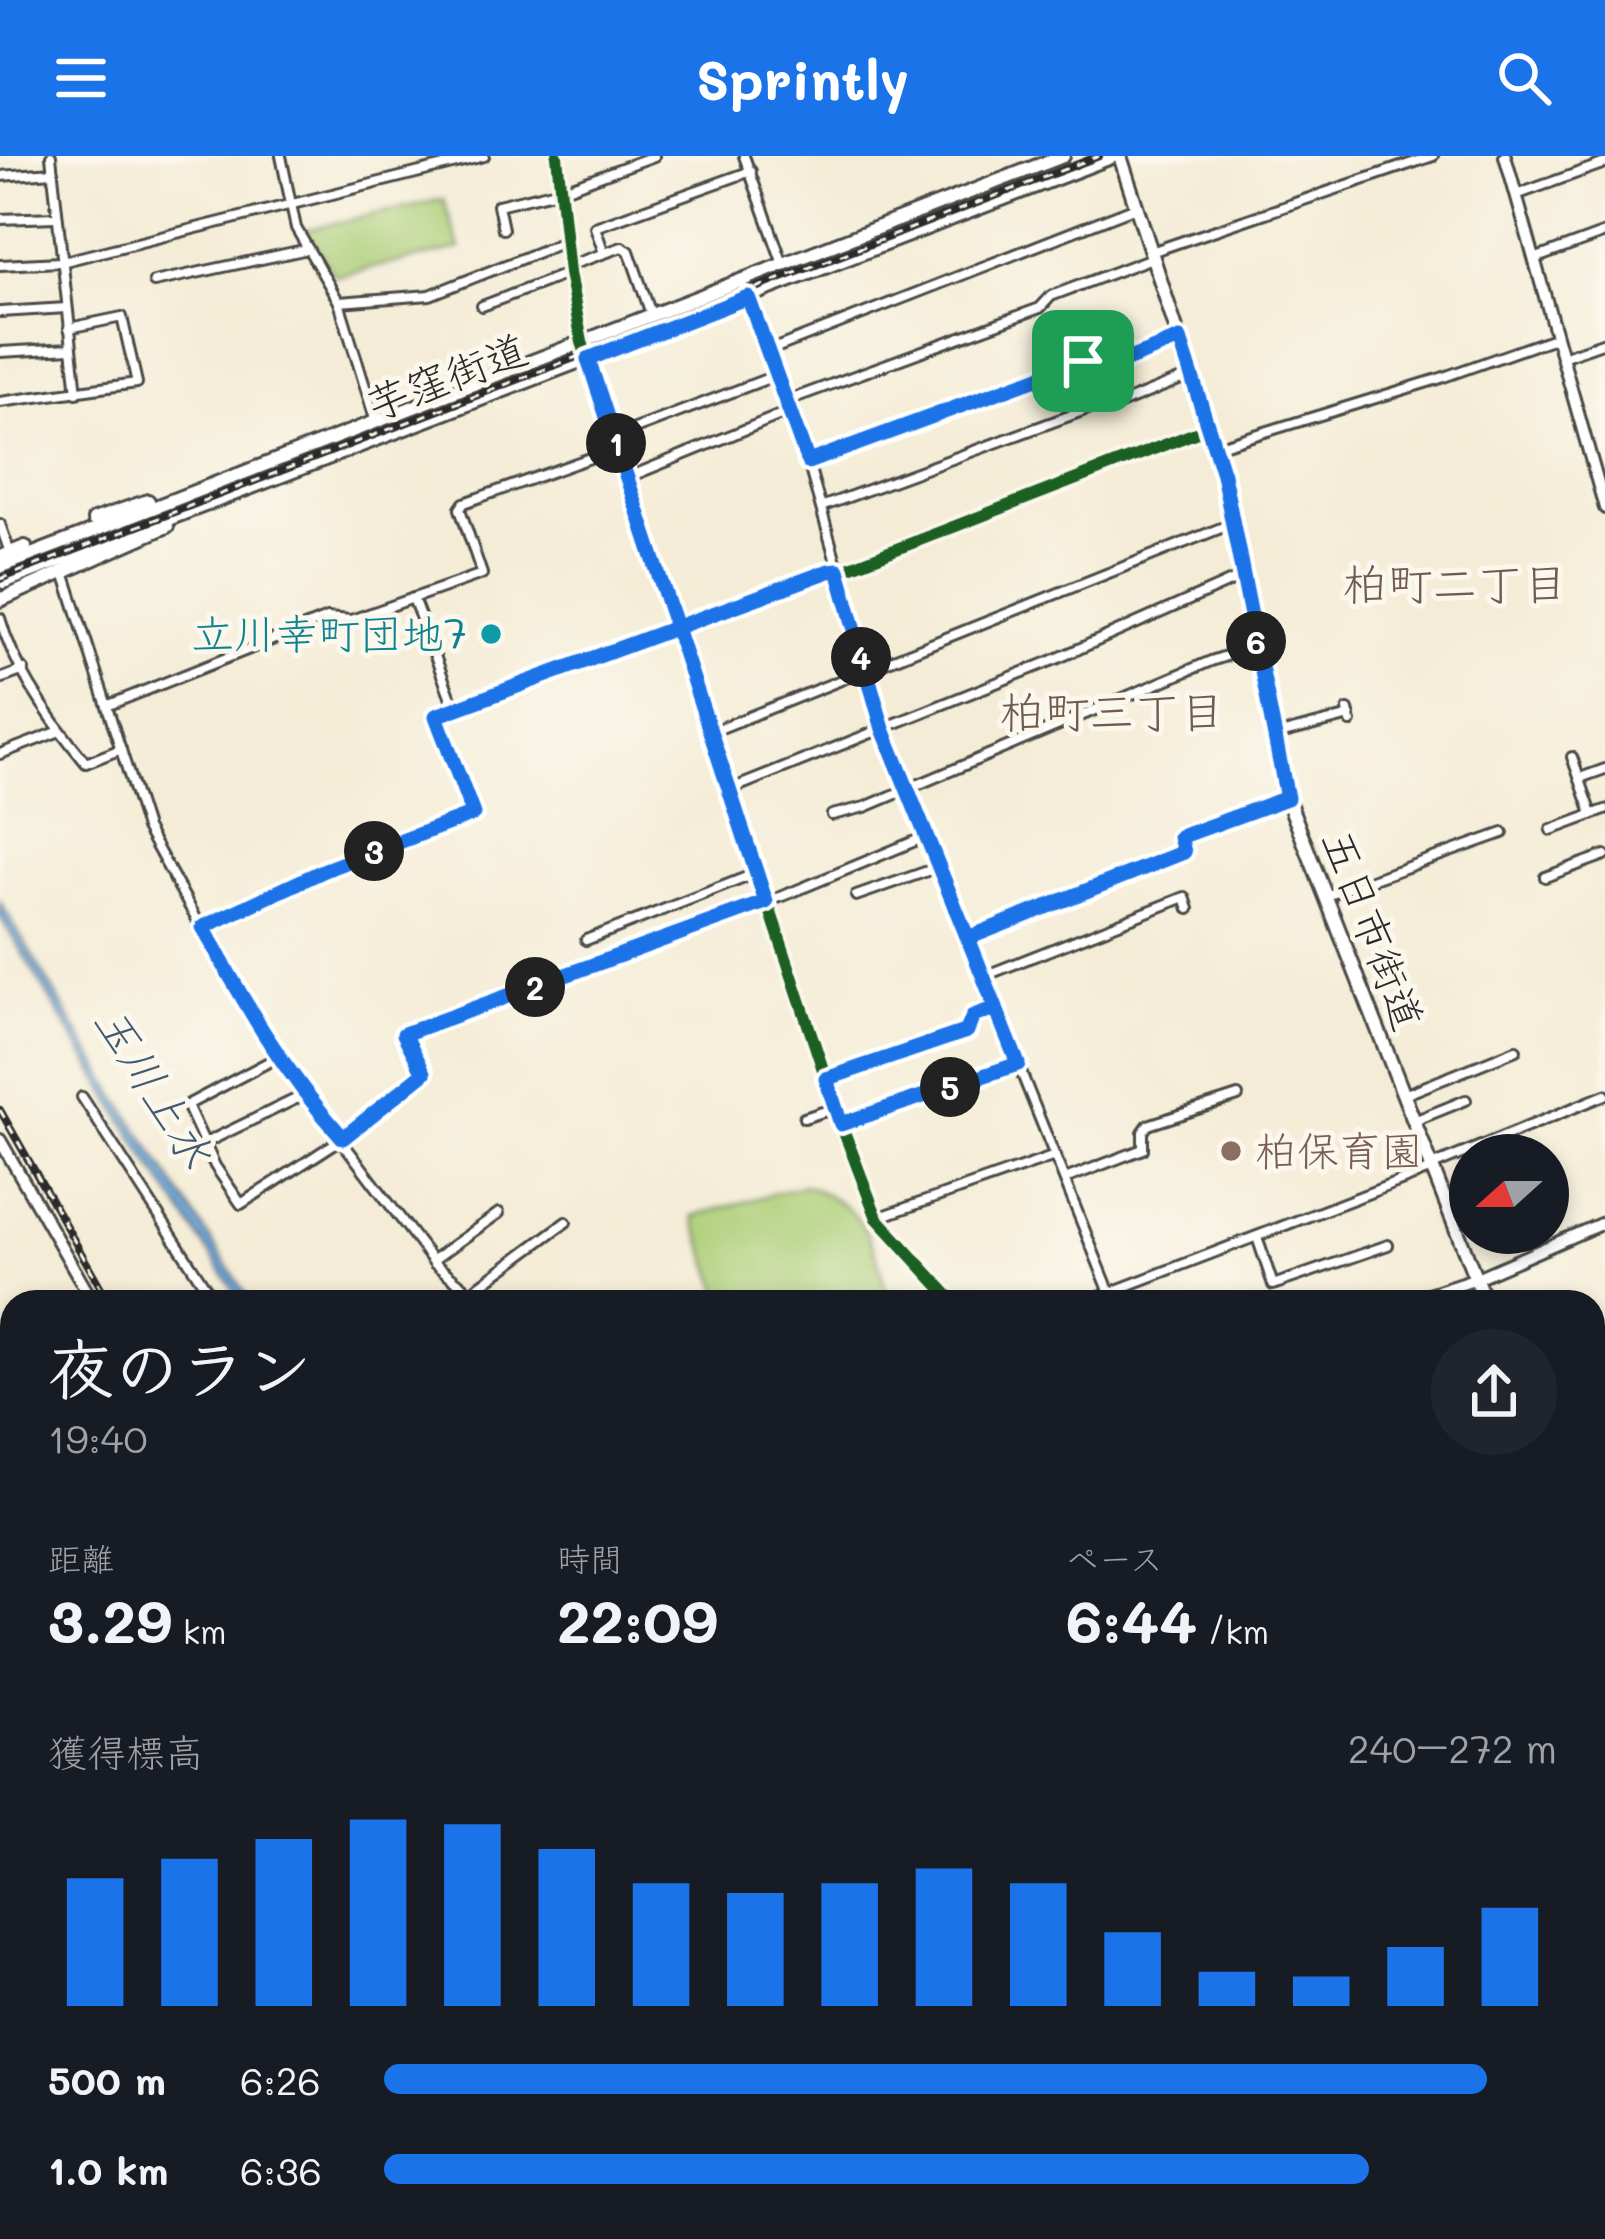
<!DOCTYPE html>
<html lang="ja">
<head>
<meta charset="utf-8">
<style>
  :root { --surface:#171b24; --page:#20242c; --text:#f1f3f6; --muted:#9ea1a6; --accent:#1a73e8 }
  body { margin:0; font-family:Mali,"Klee One",sans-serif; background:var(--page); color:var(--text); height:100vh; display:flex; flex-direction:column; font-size:45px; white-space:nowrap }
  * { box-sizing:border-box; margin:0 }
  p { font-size:39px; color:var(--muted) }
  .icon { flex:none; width:66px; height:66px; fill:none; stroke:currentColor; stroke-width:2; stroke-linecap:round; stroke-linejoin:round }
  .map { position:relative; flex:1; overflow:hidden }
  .details { position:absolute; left:0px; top:1134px; width:1605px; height:951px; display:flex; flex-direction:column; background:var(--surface); border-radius:36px 36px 0 0; box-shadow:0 6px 18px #0003 }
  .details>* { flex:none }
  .needle { width:78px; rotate:249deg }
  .fabs { position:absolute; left:1449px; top:978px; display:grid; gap:24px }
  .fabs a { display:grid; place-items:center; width:120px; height:120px; border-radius:50%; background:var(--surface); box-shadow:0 6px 18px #0003; font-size:60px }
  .pin { position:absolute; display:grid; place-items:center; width:102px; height:102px; color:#fff; margin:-51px; border-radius:24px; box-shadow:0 6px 18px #0006 }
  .km { position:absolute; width:60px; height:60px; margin:-30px; border-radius:50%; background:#222; color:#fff; font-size:33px; line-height:60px; text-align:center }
  .round { display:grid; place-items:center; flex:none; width:126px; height:126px; border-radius:63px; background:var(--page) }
  .overview { display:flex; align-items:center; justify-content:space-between; height:204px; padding:0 48px }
  h1 { font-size:66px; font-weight:700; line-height:90px }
  .stats { display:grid; grid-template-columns:repeat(3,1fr); gap:18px; height:204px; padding:12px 48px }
  .stats div { display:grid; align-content:center }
  .stats b { font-size:60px; font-weight:700 }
  .stats small { font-size:33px; font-weight:400 }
  .stats p { font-size:33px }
  .chart { height:336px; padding:24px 48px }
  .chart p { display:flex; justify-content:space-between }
  .chart svg { width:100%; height:216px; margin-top:12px; stroke:var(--accent); stroke-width:6 }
  ul { padding:0 48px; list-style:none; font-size:39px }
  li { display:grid; grid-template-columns:192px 144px 1fr; align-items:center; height:90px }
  li i { height:30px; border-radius:15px; background:var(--accent) }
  header { display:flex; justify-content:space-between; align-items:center; height:156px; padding:0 48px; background:var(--accent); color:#fff; font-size:54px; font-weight:700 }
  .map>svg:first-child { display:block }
  .green { fill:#acce77; stroke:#6c7c51; stroke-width:3 }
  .water { fill:#65a2d6; stroke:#486680; stroke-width:3 }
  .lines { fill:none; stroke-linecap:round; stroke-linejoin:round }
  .street-casing { stroke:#494845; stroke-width:14 }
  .secondary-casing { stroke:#494845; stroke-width:16 }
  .primary-casing { stroke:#494845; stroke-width:18 }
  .street { stroke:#fff; stroke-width:8 }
  .secondary { stroke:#fff; stroke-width:10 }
  .primary { stroke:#fff; stroke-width:12 }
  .rail-casing { stroke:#2b2b2b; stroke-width:8 }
  .rail { stroke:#fbf7ec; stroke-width:3; stroke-dasharray:9; stroke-linecap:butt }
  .cycleway-casing { stroke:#fbf7ec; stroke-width:20 }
  .cycleway { stroke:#1b5e20; stroke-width:12 }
  .route-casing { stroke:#fff; stroke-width:24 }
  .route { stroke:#1a73e8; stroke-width:15 }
  .culture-dot { fill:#0f9aa8; stroke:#fbf7ec; stroke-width:4.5 }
  .education-dot { fill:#8d6e63; stroke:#fbf7ec; stroke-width:4.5 }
  .labels { text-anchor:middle; stroke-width:10; stroke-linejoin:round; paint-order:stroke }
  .street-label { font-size:42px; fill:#2b2b2b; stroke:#fbf7ec }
  .culture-label { font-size:42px; fill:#0d838f; stroke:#fbf7ec; text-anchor:end }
  .education-label { font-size:42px; fill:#785e54; stroke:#fbf7ec; text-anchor:start }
  .neighbourhood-label { font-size:45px; fill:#705b4f; stroke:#fbf7ec }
  .water-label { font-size:45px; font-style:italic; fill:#425b6f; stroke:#fbf7ec }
</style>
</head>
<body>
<header><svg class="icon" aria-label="menu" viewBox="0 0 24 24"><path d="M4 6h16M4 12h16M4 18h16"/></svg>Sprintly<svg class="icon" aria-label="search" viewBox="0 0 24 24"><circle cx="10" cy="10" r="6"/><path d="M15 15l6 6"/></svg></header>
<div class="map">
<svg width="1605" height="2083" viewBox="0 0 1605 2083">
  <rect width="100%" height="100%" fill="#fbf7ec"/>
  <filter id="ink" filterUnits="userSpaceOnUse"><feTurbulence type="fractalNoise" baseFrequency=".00833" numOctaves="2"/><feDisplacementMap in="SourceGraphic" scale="24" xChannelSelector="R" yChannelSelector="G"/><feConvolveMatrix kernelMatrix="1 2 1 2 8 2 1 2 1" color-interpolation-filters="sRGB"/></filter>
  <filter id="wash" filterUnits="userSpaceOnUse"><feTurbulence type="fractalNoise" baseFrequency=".004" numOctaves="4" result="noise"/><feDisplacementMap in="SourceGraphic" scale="48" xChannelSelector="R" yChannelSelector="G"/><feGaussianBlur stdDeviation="2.7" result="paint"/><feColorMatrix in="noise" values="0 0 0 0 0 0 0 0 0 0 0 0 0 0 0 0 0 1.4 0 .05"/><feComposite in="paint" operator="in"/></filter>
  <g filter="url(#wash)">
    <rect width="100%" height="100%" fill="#f4ecd6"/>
    <!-- green -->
    <g class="green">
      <path d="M443,43L460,93L335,120L305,74Z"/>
      <path d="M804,1029C867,1051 874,1086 889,1146H724L693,1060Z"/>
      <path d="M1603,1501L1605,1686L1593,1689V1503Z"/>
    </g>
    <!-- water -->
    <path class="water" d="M0,746L116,939L251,1146H242L145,1000L0,760Z"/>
  </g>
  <g filter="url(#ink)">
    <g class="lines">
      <defs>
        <g id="street">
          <path d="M51,0L77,237"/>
          <path d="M281,0L296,72L339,146L375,263"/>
          <path d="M744,0L783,108"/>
          <path d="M0,20L53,16"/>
          <path d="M1516,39L1605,7"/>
          <path d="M0,63L56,61"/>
          <path d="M503,73L498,49L561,34L654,0"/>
          <path d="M1151,96L1433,0"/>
          <path d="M604,97L595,71L751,15"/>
          <path d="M1534,103L1605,77"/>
          <path d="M0,109L61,106L484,0"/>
          <path d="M568,110L622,91L629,95L651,158"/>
          <path d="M741,125L808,306L883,573L1110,1137"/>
          <path d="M154,126L308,93"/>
          <path d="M339,146L430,139L566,85"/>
          <path d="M482,150L569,117"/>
          <path d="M0,156L67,152"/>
          <path d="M768,195L1136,51"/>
          <path d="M0,196L71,192"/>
          <path d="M1562,201L1605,186"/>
          <path d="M786,245L1040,152L1051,140L1152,102"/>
          <path d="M0,246L137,227L122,161L69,172"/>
          <path d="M614,281L777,219"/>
          <path d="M1216,291L1438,223L1557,181"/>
          <path d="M808,306L1083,205L1088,219L1179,184"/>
          <path d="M629,321L790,255"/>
          <path d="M821,351L1107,246L1120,248L1191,219"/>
          <path d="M0,368L10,397"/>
          <path d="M64,416L146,672L259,876L435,1108L483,1146"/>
          <path d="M413,442L455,553"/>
          <path d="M0,462C14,513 52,566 86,607L121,593"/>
          <path d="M0,523L24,514"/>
          <path d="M109,549L327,462L351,464L482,418L460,353L464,347L618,292"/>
          <path d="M1348,554L1351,566"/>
          <path d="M711,576L1231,368"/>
          <path d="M1276,579L1350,560"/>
          <path d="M0,598L60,575"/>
          <path d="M1572,601L1592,658"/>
          <path d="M1580,622L1605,613"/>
          <path d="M729,634L1056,503L1243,420"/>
          <path d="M832,659L865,651L1211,505L1256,490"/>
          <path d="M1551,674L1605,654"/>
          <path d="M1545,721L1605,699"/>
          <path d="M856,740L939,711"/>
          <path d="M1326,740L1503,677"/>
          <path d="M203,771L325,714L473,658L436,560L829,415L845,413L1208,272"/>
          <path d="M968,782L1183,696L1180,681L1287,642"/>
          <path d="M586,784L757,717"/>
          <path d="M984,820L1185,741L1189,753"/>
          <path d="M278,901L187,949L215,1010L241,1048L343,982L424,917L403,878L783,740L927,680"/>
          <path d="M826,923L967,875L973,860L996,852"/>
          <path d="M1404,939L1516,894"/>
          <path d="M82,941L215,1146"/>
          <path d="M804,962L835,952"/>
          <path d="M1414,965L1466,944"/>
          <path d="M841,968L1018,908"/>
          <path d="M205,987L304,939"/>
          <path d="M1065,1023L1143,993V976L1148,969L1238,940"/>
          <path d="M877,1062L1055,1000"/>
          <path d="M1257,1081L1273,1129L1388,1089"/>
          <path d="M433,1104L499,1057"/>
          <path d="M471,1136L566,1066"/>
          <path d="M1085,1146L1432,1013L1437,1008L1605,939"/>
          <path d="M0,1488L12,1510"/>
          <path d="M0,1540L12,1532"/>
          <path d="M0,1712L12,1698"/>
          <path d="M0,1831L12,1840"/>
          <path d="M1593,1870L1605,1869"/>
          <path d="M8,1971L12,2003"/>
          <path d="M0,2062L23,2083"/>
          <path d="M394,2073L428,2083"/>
          <path d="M819,2073L820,2083"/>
          <path d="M919,2073L924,2083"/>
          <path d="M973,2073L978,2083"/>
          <path d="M1133,2073L1139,2083"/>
          <path d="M1401,2073L1443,2083"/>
          <path d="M145,2083L146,2073"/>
          <path d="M454,2083L455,2073"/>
          <path d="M498,2083L500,2073"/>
          <path d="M686,2083L690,2073"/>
          <path d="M948,2083L967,2073"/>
          <path d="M1556,2083L1559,2073"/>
        </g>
        <g id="secondary">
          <path d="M557,0L569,117L582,186L841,968L877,1062L954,1146"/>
          <path d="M1505,0L1605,352"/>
          <path d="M0,984L93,1146"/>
          <path d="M1403,1146L1474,1123L1605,1066"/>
          <path d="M1593,1384L1605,1380"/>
          <path d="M1593,1396L1605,1393"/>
          <path d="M612,2073L617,2083"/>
          <path d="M1384,2073L1387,2083"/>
        </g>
        <g id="primary">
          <path d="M1120,0L1223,318L1287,642L1485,1146"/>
          <path d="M94,364L148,345"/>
          <path d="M0,401L25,391"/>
          <path d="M0,411L1063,0"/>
          <path d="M4,426L1114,0"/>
          <path d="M0,444L167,370"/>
          <path d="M1593,1444L1605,1492"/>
        </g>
      </defs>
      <!-- street casing -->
      <use href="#street" class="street-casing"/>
      <!-- secondary casing -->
      <use href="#secondary" class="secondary-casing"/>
      <!-- primary casing -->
      <use href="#primary" class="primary-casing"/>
      <!-- street -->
      <use href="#street" class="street"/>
      <!-- secondary -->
      <use href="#secondary" class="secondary"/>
      <!-- primary -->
      <use href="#primary" class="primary"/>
      <defs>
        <g id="rail">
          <path d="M0,423L1099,0"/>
          <path d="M0,954L109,1146"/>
          <path d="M629,2073L634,2083"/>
        </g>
      </defs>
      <!-- rail casing -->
      <use href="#rail" class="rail-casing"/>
      <!-- rail -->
      <use href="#rail" class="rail"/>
      <defs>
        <g id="cycleway">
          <path d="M557,0L569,117L582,186L841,968L877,1062L954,1146"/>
          <path d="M203,771L325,714L473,658L436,560L829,415L845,413L1208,272"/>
        </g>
      </defs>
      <!-- cycleway casing -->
      <use href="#cycleway" class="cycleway-casing"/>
      <!-- cycleway -->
      <use href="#cycleway" class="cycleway"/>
    </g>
  </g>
  <g class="lines" filter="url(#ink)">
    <defs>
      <path id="route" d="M1083,205L808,306L748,141L588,203L766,746L404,878L424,917L343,982C282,914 246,850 203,771L325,714L473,658L436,560L829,415L838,414L883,573L996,852L973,860L967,875L826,923L841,968L1018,908L968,782L1184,696L1180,681L1287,642L1223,318L1180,183L1088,219L1083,205"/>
    </defs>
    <!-- route casing -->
    <use href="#route" class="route-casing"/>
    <!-- route -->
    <use href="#route" class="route"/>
  </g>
  <!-- markers -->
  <circle class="culture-dot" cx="491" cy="478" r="12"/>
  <circle class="education-dot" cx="1231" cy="995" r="12"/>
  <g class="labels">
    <!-- street labels -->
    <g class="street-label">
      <text transform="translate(447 221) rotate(-21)" y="15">芋窪街道</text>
      <text transform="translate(1373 774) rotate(69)" y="15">五日市街道</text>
    </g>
    <!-- culture labels -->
    <g class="culture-label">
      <text x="467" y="493">立川幸町団地7</text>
    </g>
    <!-- education labels -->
    <g class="education-label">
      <text x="1255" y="1010">柏保育園</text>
    </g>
    <!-- neighbourhood labels -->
    <g class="neighbourhood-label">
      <text x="1455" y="444">柏町二丁目</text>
      <text x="1112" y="572">柏町三丁目</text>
    </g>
    <!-- water labels -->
    <g class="water-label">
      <text transform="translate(154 931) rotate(58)" y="16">玉川上水</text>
    </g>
  </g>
</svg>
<div class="fabs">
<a><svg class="needle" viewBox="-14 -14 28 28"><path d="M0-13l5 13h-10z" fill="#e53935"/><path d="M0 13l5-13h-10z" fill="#9ea1a6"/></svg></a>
</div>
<div class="pin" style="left:1083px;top:205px;background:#1e9e55"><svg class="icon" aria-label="arrive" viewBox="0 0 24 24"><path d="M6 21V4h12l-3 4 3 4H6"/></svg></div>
<b class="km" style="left:616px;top:287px">1</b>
<b class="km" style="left:535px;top:831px">2</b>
<b class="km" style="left:374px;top:695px">3</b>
<b class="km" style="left:861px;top:501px">4</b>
<b class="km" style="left:950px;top:931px">5</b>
<b class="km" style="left:1256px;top:485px">6</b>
<section class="details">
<div class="overview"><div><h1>夜のラン</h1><p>19:40</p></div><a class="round"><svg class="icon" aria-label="share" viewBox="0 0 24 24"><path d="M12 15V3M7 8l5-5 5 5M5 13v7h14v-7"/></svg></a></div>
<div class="stats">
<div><p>距離</p><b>3.29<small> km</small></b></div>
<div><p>時間</p><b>22:09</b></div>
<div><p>ペース</p><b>6:44<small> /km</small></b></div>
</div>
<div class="chart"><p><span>獲得標高</span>240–272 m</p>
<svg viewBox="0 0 160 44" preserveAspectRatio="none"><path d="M5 44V18M15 44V14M25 44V10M35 44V6M45 44V7M55 44V12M65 44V19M75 44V21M85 44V19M95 44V16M105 44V19M115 44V29M125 44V37M135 44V38M145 44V32M155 44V24"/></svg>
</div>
<ul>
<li><b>500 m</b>6:26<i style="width:94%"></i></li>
<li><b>1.0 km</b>6:36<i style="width:84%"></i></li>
</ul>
</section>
</div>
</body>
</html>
